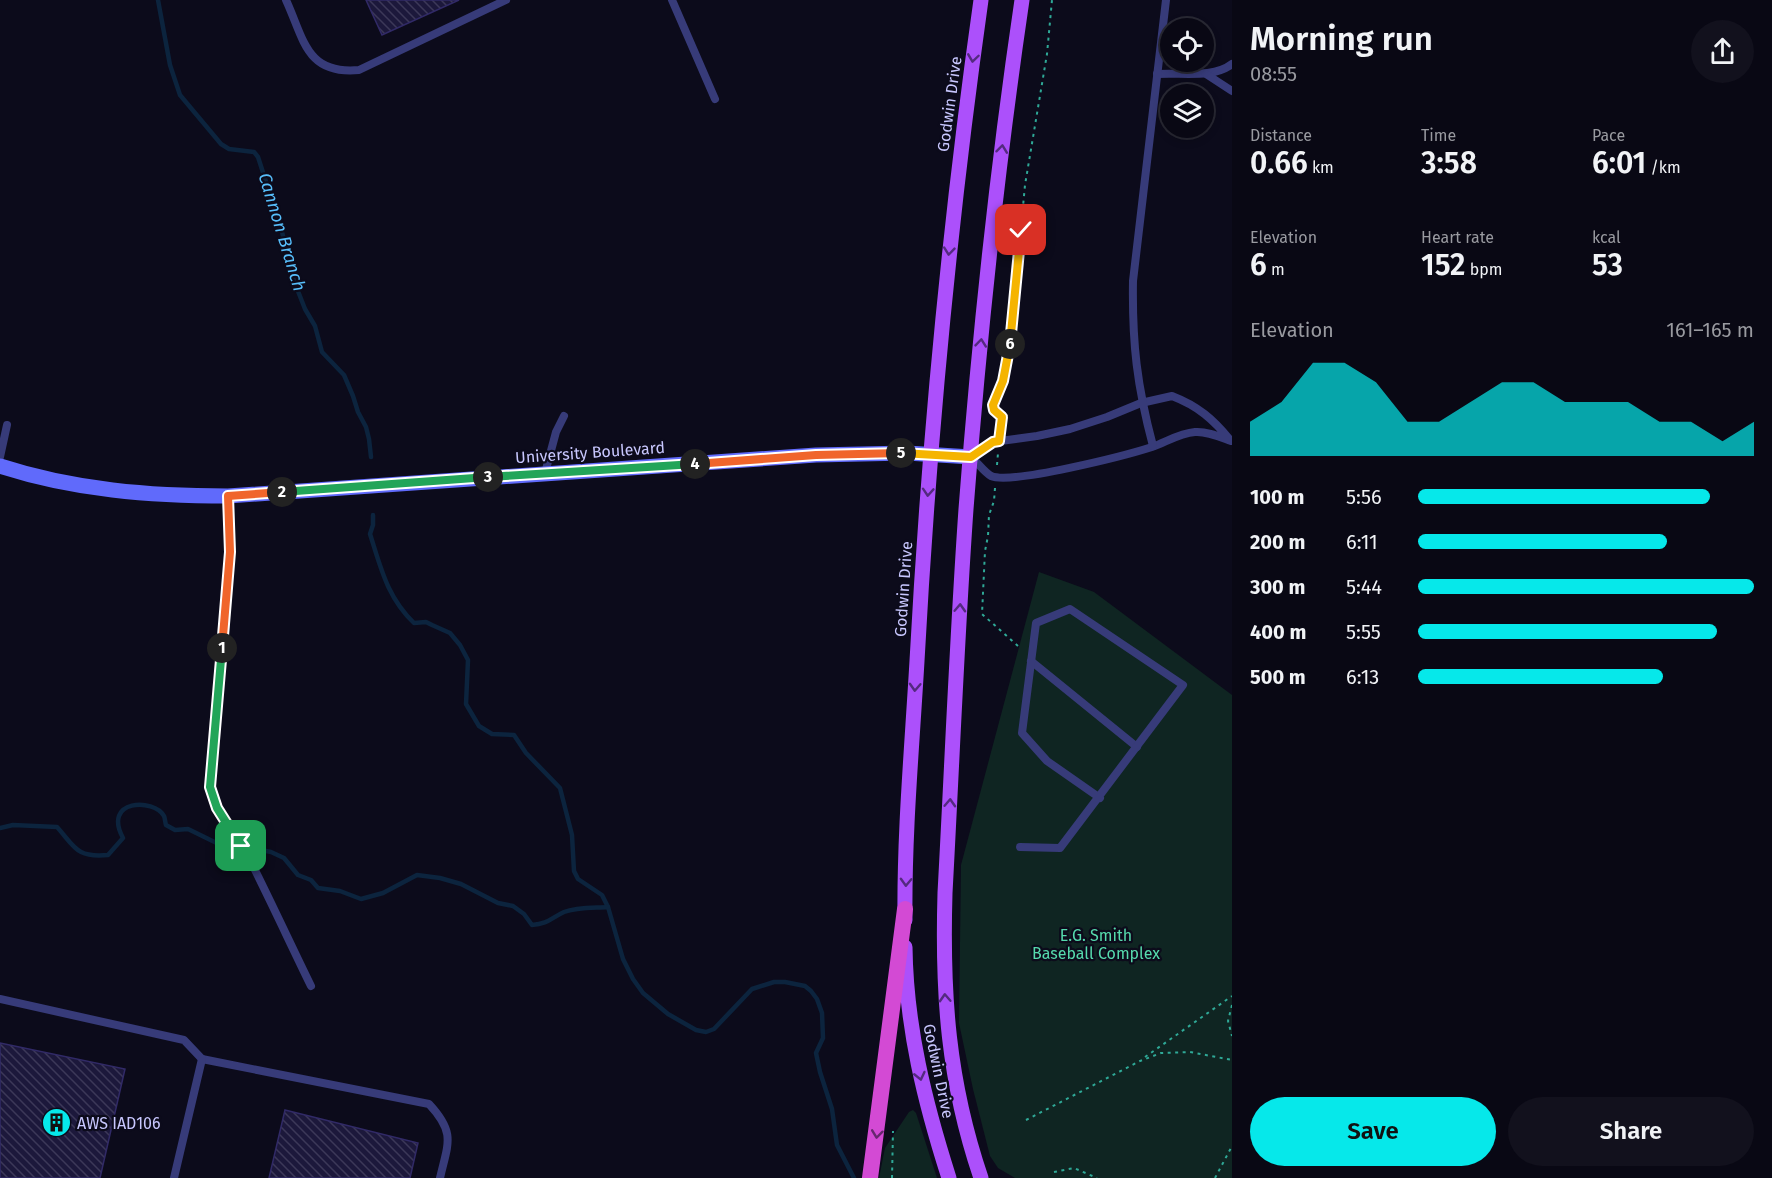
<!DOCTYPE html>
<html lang="en">
<head>
<meta charset="utf-8">
<style>
  :root { --surface:#090814; --page:#12111d; --text:#f1f3f6; --muted:#999aa0; --line:#292934; --accent:#06e8ea }
  body { margin:0; font-family:"Fira Sans",sans-serif; background:var(--page); color:var(--text); height:100vh; display:flex; flex-direction:column; font-size:22px; white-space:nowrap }
  * { box-sizing:border-box; margin:0 }
  p { font-size:20px; color:var(--muted) }
  .icon { flex:none; width:33px; height:33px; fill:none; stroke:currentColor; stroke-width:2; stroke-linecap:round; stroke-linejoin:round }
  .map { position:relative; flex:1; overflow:hidden }
  .side { display:flex; flex-direction:column; background:var(--surface); width:540px }
  .side>* { flex:none }
  .fabs { position:absolute; left:1160px; top:18px; display:grid; gap:12px }
  .fabs a { display:grid; place-items:center; width:54px; height:54px; border-radius:50%; background:var(--surface); box-shadow:0 3px 9px #0003,0 0 0 2px var(--line); font-size:30px }
  .pin { position:absolute; display:grid; place-items:center; width:51px; height:51px; color:#fff; margin:-26px; border-radius:12px; box-shadow:0 3px 9px #0006 }
  .km { position:absolute; width:30px; height:30px; margin:-15px; border-radius:50%; background:#222; color:#fff; font-size:16px; line-height:30px; text-align:center }
  .round { display:grid; place-items:center; flex:none; width:63px; height:63px; border-radius:32px; background:var(--page) }
  .head { display:flex; align-items:center; justify-content:space-between; height:102px; padding:0 18px }
  h1 { font-size:33px; font-weight:600; line-height:45px }
  .figures { display:grid; grid-template-columns:repeat(3,1fr); gap:9px; height:102px; padding:6px 18px }
  .figures div { display:grid; align-content:center }
  .figures b { font-size:30px; font-weight:600 }
  .figures small { font-size:16px; font-weight:400 }
  .figures p { font-size:16px }
  .chart { height:168px; padding:12px 18px }
  .chart p { display:flex; justify-content:space-between }
  .chart svg { width:100%; height:108px; margin-top:6px; fill:var(--accent); opacity:.7 }
  .action { display:flex; gap:12px; margin-top:auto; padding:12px 18px }
  .action a { flex:1; height:69px; border-radius:36px; background:var(--accent); color:#111; font-size:24px; font-weight:600; line-height:69px; text-align:center }
  .action a+a { background:var(--page); color:var(--text) }
  ul { padding:0 18px; list-style:none; font-size:20px }
  li { display:grid; grid-template-columns:96px 72px 1fr; align-items:center; height:45px }
  li i { height:15px; border-radius:8px; background:var(--accent) }
  main { display:flex; flex:1; min-height:0 }
  .map>svg:first-child { display:block }
  .green { fill:#0f2522 }
  .lines { fill:none; stroke-linecap:round; stroke-linejoin:round }
  .stream { stroke:#0c243e; stroke-width:4.5 }
  .building { fill:url(#building-back-hatch); stroke:#312a67; stroke-width:1.5 }
  .path { stroke:#2fa997; stroke-width:2; stroke-dasharray:3 4.5; stroke-linecap:butt }
  .service { stroke:#373b79; stroke-width:8 }
  .secondary { stroke:#606afb; stroke-width:15 }
  .primary { stroke:#ac50fb; stroke-width:15 }
  .trunk { stroke:#d34ad4; stroke-width:16 }
  .oneway { stroke:#542a80 }
  .oneway2 { stroke:#66276e }
  .split-1-casing { stroke:#fff; stroke-width:12 }
  .split-2-casing { stroke:#fff; stroke-width:12 }
  .split-3-casing { stroke:#fff; stroke-width:12 }
  .split-4-casing { stroke:#fff; stroke-width:12 }
  .split-5-casing { stroke:#fff; stroke-width:12 }
  .split-6-casing { stroke:#fff; stroke-width:12 }
  .split-7-casing { stroke:#fff; stroke-width:12 }
  .split-1 { stroke:#22a559; stroke-width:8 }
  .split-2 { stroke:#f0652b; stroke-width:8 }
  .split-3 { stroke:#22a559; stroke-width:8 }
  .split-4 { stroke:#22a559; stroke-width:8 }
  .split-5 { stroke:#f0652b; stroke-width:8 }
  .split-6 { stroke:#f5b400; stroke-width:8 }
  .split-7 { stroke:#f5b400; stroke-width:8 }
  .labels { text-anchor:middle; stroke-width:4.5; stroke-linejoin:round; paint-order:stroke }
  .street-label { font-size:16px; fill:#c8c7fe; stroke:#0c0b1b }
  .park-label { font-size:16px; fill:#56daad; stroke:#0c0b1b }
  .poi-label { font-size:16px; fill:#c8c7fe; stroke:#0c0b1b; text-anchor:start }
  .water-label { font-size:18px; font-style:italic; fill:#57befb; stroke:#0c0b1b }
</style>
</head>
<body>
<main>
<div class="map">
<svg width="1232" height="1178" viewBox="0 0 1232 1178">
  <defs>
    <pattern id="building-back-hatch" width="6" height="6" patternUnits="userSpaceOnUse" patternTransform="scale(1.5)"><rect width="6" height="6" fill="#1c183b"/><path d="M-1 5l2 2M0 0l6 6M5-1l2 2" fill="none" stroke="#3c3858"/></pattern>
  </defs>
  <rect width="100%" height="100%" fill="#0c0b1b"/>
  <!-- green -->
  <g class="green">
    <path d="M1039,572L1094,592L1232,695V1178H1015L998,1168L990,1156L973,1089L959,1023L961,865Z"/>
    <path d="M913,1110L916,1113L937,1178H879L885,1148L909,1112Z"/>
  </g>
  <g class="lines">
    <!-- stream -->
    <g class="stream">
      <path d="M158,0L170,65L180,95L221,144L229,149L254,152L258,157L280,225L287,250L286,256L294,281L305,309L315,326L322,352L344,375L353,396L358,412L366,427L369,439L371,457"/>
      <path d="M373,515V525L370,534C381,568 387,597 414,623L426,622L432,625L450,633L460,645L468,660L466,704L479,726L492,734L514,735L526,753L560,788L572,835L574,871L578,879L602,895L608,907L623,959L633,979L643,993L668,1014L696,1030L706,1032L714,1029L752,989L774,982H785L805,986L811,991L817,999L822,1013L823,1038L816,1053L820,1072L832,1109L837,1145L854,1178"/>
      <path d="M0,828L13,825L57,827C75,847 76,858 108,855L123,838C102,799 154,798 164,816C165,818 165,822 166,825L175,830L188,829L235,852L256,849L271,852L284,858L298,875L311,880L318,888L340,891L361,899L383,893L417,875L440,878L461,884L498,903L513,906L524,914L532,925C548,924 551,918 564,912C577,907 594,908 608,907"/>
    </g>
  </g>
  <!-- building -->
  <g class="building">
    <path d="M366,0H459L382,35Z"/>
    <path d="M0,1043L125,1069L100,1178H0Z"/>
    <path d="M285,1110L418,1143L410,1178H269Z"/>
  </g>
  <g class="lines">
    <!-- path -->
    <g class="path">
      <path d="M1001,429L1002,417L994,410L993,405L1003,381L1010,345L1025,185L1047,54L1052,0"/>
      <path d="M997,465L998,453"/>
      <path d="M995,488L994,501L989,515L988,536L985,551L982,614L1019,647"/>
      <path d="M1232,1005L1228,1021L1232,1036"/>
      <path d="M1145,1057L1232,996"/>
      <path d="M1026,1120L1140,1061L1161,1053L1190,1052L1232,1060"/>
      <path d="M1054,1172L1074,1168L1097,1178"/>
      <path d="M892,1178L893,1131"/>
      <path d="M1215,1178L1232,1146"/>
    </g>
    <!-- service -->
    <g class="service">
      <path d="M286,0C304,39 306,75 359,70L506,0"/>
      <path d="M672,0L715,99"/>
      <path d="M1157,74C1180,72 1213,79 1232,64"/>
      <path d="M1206,74L1232,91"/>
      <path d="M1172,396C1198,406 1213,419 1231,441C1220,437 1207,431 1195,432C1180,433 1166,442 1152,447C1127,455 1011,485 991,476C984,472 977,462 971,457L993,442L1037,436L1070,429L1107,417L1141,403Z"/>
      <path d="M1153,446C1137,386 1132,343 1133,281L1166,0"/>
      <path d="M0,457L7,425"/>
      <path d="M545,473L556,432L564,416"/>
      <path d="M228,496L230,552L211,777C209,811 237,835 252,864C272,904 291,945 311,986"/>
      <path d="M1031,661L1137,747"/>
      <path d="M1020,847L1060,848L1183,685L1070,609L1036,623L1022,733L1047,761L1100,798"/>
      <path d="M0,999L184,1040L202,1059L429,1104C456,1133 448,1143 440,1178"/>
      <path d="M174,1178L202,1059"/>
    </g>
    <!-- secondary -->
    <path class="secondary" d="M0,466C74,490 150,496 228,496L816,455L907,453L971,457"/>
    <!-- primary -->
    <g class="primary">
      <path d="M905,920C904,834 912,747 917,661C929,439 950,219 981,0"/>
      <path d="M905,947C906,1027 925,1103 949,1178"/>
      <path d="M981,1178C948,1081 942,995 945,893C952,765 957,637 966,509C979,339 997,169 1022,0"/>
    </g>
    <!-- trunk -->
    <path class="trunk" d="M870,1178L905,909"/>
  </g>
  <!-- one-way arrows -->
  <defs><path id="oneway-chevron" d="M-2-3.5L2.5 0L-2 3.5" fill="none" stroke-width="1.6" stroke-linecap="round" stroke-linejoin="round" transform="scale(1.5)"/></defs>
  <g class="oneway">
    <use href="#oneway-chevron" transform="translate(973 58) rotate(98)"/>
    <use href="#oneway-chevron" transform="translate(1002 149) rotate(-83)"/>
    <use href="#oneway-chevron" transform="translate(949 251) rotate(96)"/>
    <use href="#oneway-chevron" transform="translate(981 343) rotate(-84)"/>
    <use href="#oneway-chevron" transform="translate(928 492) rotate(94)"/>
    <use href="#oneway-chevron" transform="translate(960 608) rotate(-87)"/>
    <use href="#oneway-chevron" transform="translate(915 687) rotate(93)"/>
    <use href="#oneway-chevron" transform="translate(950 803) rotate(-87)"/>
    <use href="#oneway-chevron" transform="translate(906 882) rotate(92)"/>
    <use href="#oneway-chevron" transform="translate(945 998) rotate(-93)"/>
    <use href="#oneway-chevron" transform="translate(920 1076) rotate(77)"/>
  </g>
  <use class="oneway2" href="#oneway-chevron" transform="translate(877 1134) rotate(97)"/>
  <g class="lines">
    <defs>
      <path id="split-1" d="M222,648L210,787L217,808L241,846"/>
      <path id="split-2" d="M222,648L230,552L228,496L282,492"/>
      <path id="split-3" d="M282,492L488,477"/>
      <path id="split-4" d="M488,477L695,464"/>
      <path id="split-5" d="M695,464L816,455L901,453"/>
      <path id="split-6" d="M901,453L971,457L993,442L999,441L1002,417L994,410L993,405L1003,381L1010,344"/>
      <path id="split-7" d="M1010,344L1021,230"/>
    </defs>
    <!-- split-1 casing -->
    <use href="#split-1" class="split-1-casing"/>
    <!-- split-2 casing -->
    <use href="#split-2" class="split-2-casing"/>
    <!-- split-3 casing -->
    <use href="#split-3" class="split-3-casing"/>
    <!-- split-4 casing -->
    <use href="#split-4" class="split-4-casing"/>
    <!-- split-5 casing -->
    <use href="#split-5" class="split-5-casing"/>
    <!-- split-6 casing -->
    <use href="#split-6" class="split-6-casing"/>
    <!-- split-7 casing -->
    <use href="#split-7" class="split-7-casing"/>
    <!-- split-1 -->
    <use href="#split-1" class="split-1"/>
    <!-- split-2 -->
    <use href="#split-2" class="split-2"/>
    <!-- split-3 -->
    <use href="#split-3" class="split-3"/>
    <!-- split-4 -->
    <use href="#split-4" class="split-4"/>
    <!-- split-5 -->
    <use href="#split-5" class="split-5"/>
    <!-- split-6 -->
    <use href="#split-6" class="split-6"/>
    <!-- split-7 -->
    <use href="#split-7" class="split-7"/>
  </g>
  <!-- icons -->
  <defs>
    <symbol id="building-disc" viewBox="-11 -11 22 22"><circle r="9.5" fill="#06e8ea" stroke="#0c0b1b"/><path d="M-4-6H4V6H1V3H-1V6H-4ZM-2.5-4.3h1.7v1.8h-1.7ZM.8-4.3h1.7v1.8H.8ZM-2.5-1h1.7V.8h-1.7ZM.8-1h1.7V.8H.8Z" fill="#111"/></symbol>
  </defs>
  <g fill-rule="evenodd">
    <use href="#building-disc" x="40" y="1106" width="33" height="33"/>
  </g>
  <g class="labels">
    <!-- street labels -->
    <g class="street-label">
      <text transform="translate(949 104) rotate(-82)" y="6">Godwin Drive</text>
      <text transform="translate(590 452) rotate(-4)" y="6">University Boulevard</text>
      <text transform="translate(903 589) rotate(-86)" y="6">Godwin Drive</text>
      <text transform="translate(939 1071) rotate(78)" y="6">Godwin Drive</text>
    </g>
    <!-- park labels -->
    <g class="park-label">
      <text x="1096" y="941">E.G. Smith<tspan x="1096" dy="18">Baseball Complex</tspan></text>
    </g>
    <!-- poi labels -->
    <g class="poi-label">
      <text x="77" y="1129">AWS IAD106</text>
    </g>
    <!-- water labels -->
    <g class="water-label">
      <text transform="translate(282 232) rotate(73)" y="6">Cannon Branch</text>
    </g>
  </g>
</svg>
<div class="fabs">
<a><svg class="icon" aria-label="locate" viewBox="0 0 24 24"><circle cx="12" cy="12" r="6"/><path d="M12 2v4M12 18v4M2 12h4M18 12h4"/></svg></a>
<a><svg class="icon" aria-label="layers" viewBox="0 0 24 24"><path d="M12 4l9 5-9 5-9-5zM3 14l9 5 9-5"/></svg></a>
</div>
<div class="pin" style="left:241px;top:846px;background:#1e9e55"><svg class="icon" aria-label="arrive" viewBox="0 0 24 24"><path d="M6 21V4h12l-3 4 3 4H6"/></svg></div>
<div class="pin" style="left:1021px;top:230px;background:#d93025"><svg class="icon" aria-label="check" viewBox="0 0 24 24"><path d="M5 12l5 5 9-10"/></svg></div>
<b class="km" style="left:222px;top:648px">1</b>
<b class="km" style="left:282px;top:492px">2</b>
<b class="km" style="left:488px;top:477px">3</b>
<b class="km" style="left:695px;top:464px">4</b>
<b class="km" style="left:901px;top:453px">5</b>
<b class="km" style="left:1010px;top:344px">6</b>
</div>
<section class="side">
<div class="head"><div><h1>Morning run</h1><p>08:55</p></div><a class="round"><svg class="icon" aria-label="share" viewBox="0 0 24 24"><path d="M12 15V3M7 8l5-5 5 5M5 13v7h14v-7"/></svg></a></div>
<div class="figures">
<div><p>Distance</p><b>0.66<small> km</small></b></div>
<div><p>Time</p><b>3:58</b></div>
<div><p>Pace</p><b>6:01<small> /km</small></b></div>
</div>
<div class="figures">
<div><p>Elevation</p><b>6<small> m</small></b></div>
<div><p>Heart rate</p><b>152<small> bpm</small></b></div>
<div><p>kcal</p><b>53</b></div>
</div>
<div class="chart"><p><span>Elevation</span>161–165 m</p>
<svg viewBox="0 0 160 44" preserveAspectRatio="none"><path d="M0 44V30L10 22L20 6L30 6L40 14L50 30L60 30L70 22L80 14L90 14L100 22L110 22L120 22L130 30L140 30L150 38L160 30V44z"/></svg>
</div>
<ul>
<li><b>100 m</b>5:56<i style="width:87%"></i></li>
<li><b>200 m</b>6:11<i style="width:74%"></i></li>
<li><b>300 m</b>5:44<i style="width:100%"></i></li>
<li><b>400 m</b>5:55<i style="width:89%"></i></li>
<li><b>500 m</b>6:13<i style="width:73%"></i></li>
</ul>
<div class="action"><a>Save</a><a>Share</a></div>
</section>
</main>
</body>
</html>
